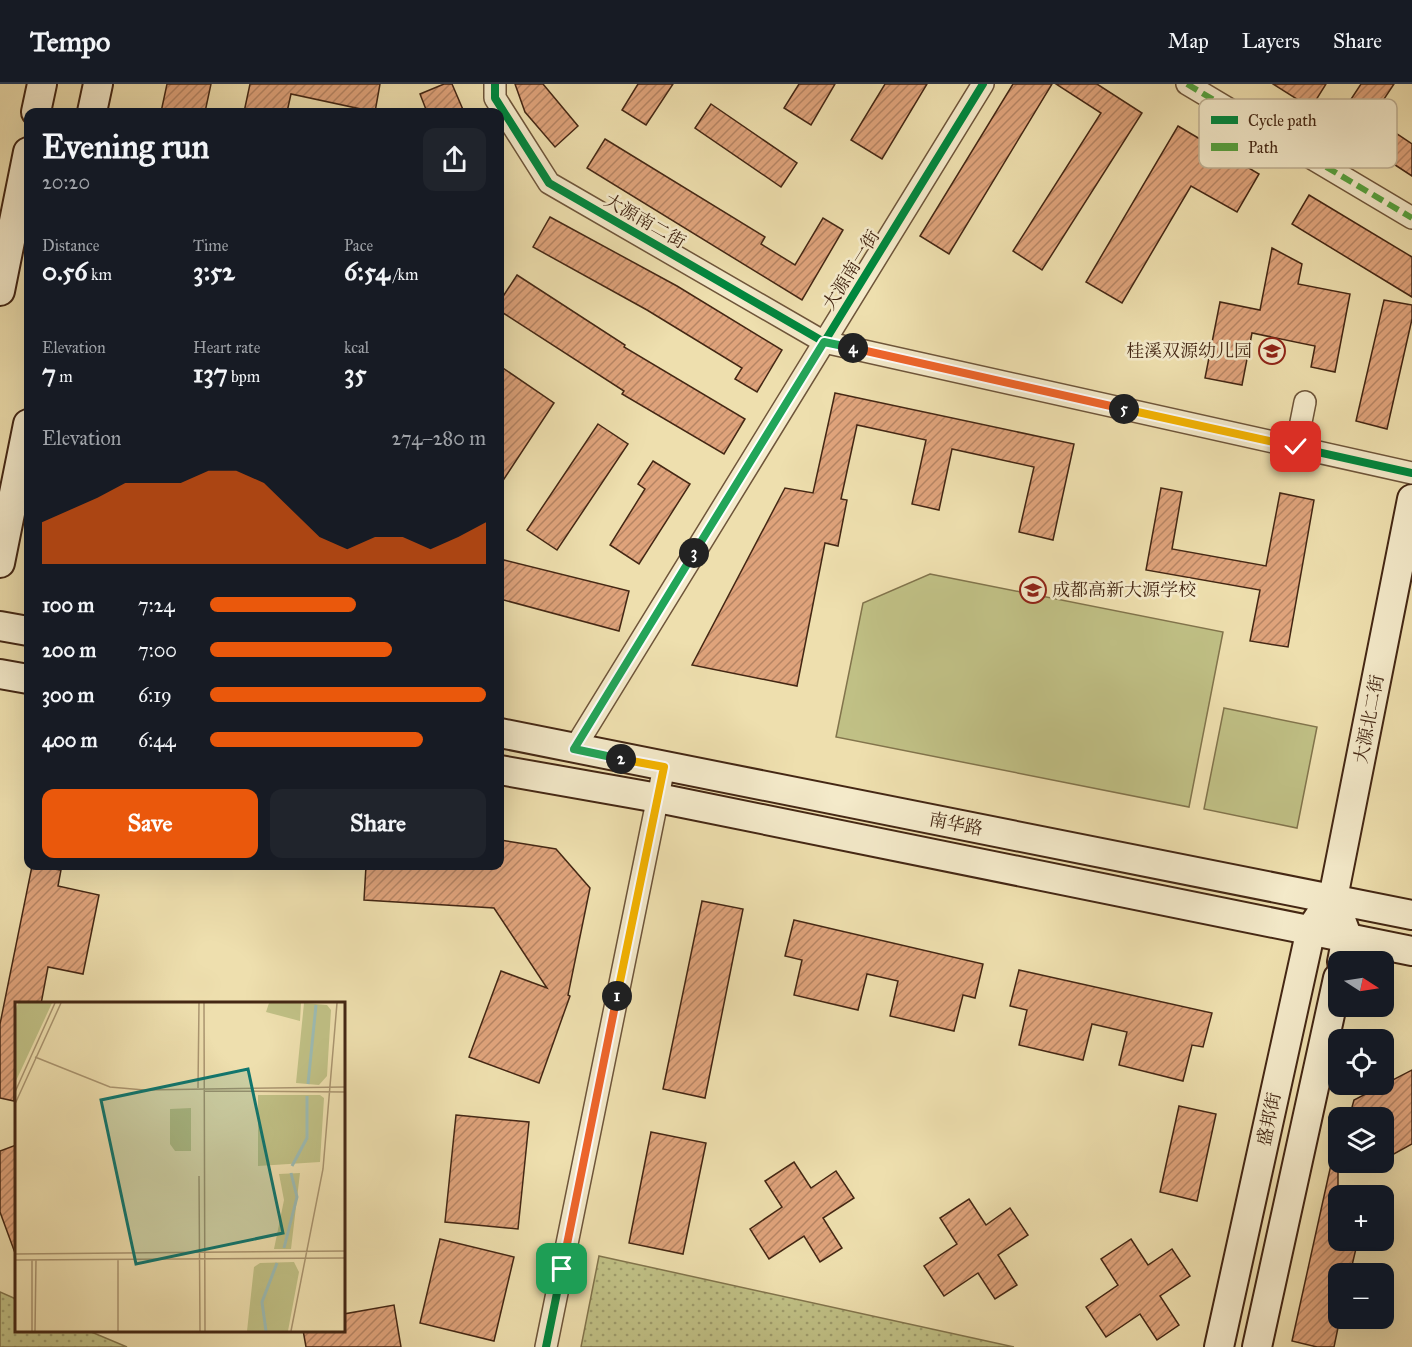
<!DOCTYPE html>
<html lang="en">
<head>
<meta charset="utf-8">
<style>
  :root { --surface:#171b24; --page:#20242c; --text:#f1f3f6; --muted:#9ea1a6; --line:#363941; --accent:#ea580c }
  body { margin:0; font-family:"IM FELL Great Primer","Noto Serif SC",serif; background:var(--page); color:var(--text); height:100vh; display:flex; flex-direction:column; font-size:22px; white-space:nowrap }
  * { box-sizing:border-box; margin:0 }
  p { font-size:20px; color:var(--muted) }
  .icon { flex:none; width:33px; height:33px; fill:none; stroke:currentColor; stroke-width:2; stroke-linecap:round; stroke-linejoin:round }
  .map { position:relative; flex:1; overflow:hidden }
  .panel { position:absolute; left:24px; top:24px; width:480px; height:762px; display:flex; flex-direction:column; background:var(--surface); border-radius:12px; box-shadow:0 6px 24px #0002 }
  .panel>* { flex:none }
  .needle { width:39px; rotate:102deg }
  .tools { position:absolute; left:1328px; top:867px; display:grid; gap:12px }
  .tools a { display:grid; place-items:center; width:66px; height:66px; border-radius:12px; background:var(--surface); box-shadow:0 6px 24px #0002; font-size:30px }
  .pin { position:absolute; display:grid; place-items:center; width:51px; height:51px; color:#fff; margin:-26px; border-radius:12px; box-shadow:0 3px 9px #0006 }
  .km { position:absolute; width:30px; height:30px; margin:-15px; border-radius:50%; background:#222; color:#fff; font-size:16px; line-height:30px; text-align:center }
  .round { display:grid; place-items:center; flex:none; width:63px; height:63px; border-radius:12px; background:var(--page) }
  .summary { display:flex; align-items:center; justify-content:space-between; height:102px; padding:0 18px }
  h1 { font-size:33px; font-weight:700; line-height:45px }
  .metrics { display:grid; grid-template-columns:repeat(3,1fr); gap:9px; height:102px; padding:6px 18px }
  .metrics div { display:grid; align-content:center }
  .metrics b { font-size:26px; font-weight:700 }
  .metrics small { font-size:16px; font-weight:400 }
  .metrics p { font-size:16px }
  .chart { height:168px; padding:12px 18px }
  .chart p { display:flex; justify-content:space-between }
  .chart svg { width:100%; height:108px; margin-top:6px; fill:var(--accent); opacity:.7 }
  .primary-button { display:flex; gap:12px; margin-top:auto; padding:12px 18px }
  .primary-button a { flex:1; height:69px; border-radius:12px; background:var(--accent); color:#fff; font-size:24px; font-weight:700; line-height:69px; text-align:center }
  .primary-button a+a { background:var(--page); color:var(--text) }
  ul { padding:0 18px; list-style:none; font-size:20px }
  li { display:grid; grid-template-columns:96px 72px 1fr; align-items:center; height:45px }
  li i { height:15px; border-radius:8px; background:var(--accent) }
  header { display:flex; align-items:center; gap:36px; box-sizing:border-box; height:84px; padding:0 30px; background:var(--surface); border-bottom:2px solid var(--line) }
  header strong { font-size:28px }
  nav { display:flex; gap:33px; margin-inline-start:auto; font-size:21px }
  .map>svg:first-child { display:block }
  .park { fill:url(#park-dots); stroke:#82744c; stroke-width:1.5 }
  .pitch { fill:#c0c085; stroke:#82744c; stroke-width:1.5 }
  .building { fill:url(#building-hatch); stroke:#442714; stroke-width:1.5 }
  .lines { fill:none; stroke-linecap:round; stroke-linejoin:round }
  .street-casing { stroke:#6e553a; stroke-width:24 }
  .secondary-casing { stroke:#442714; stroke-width:32 }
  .street { stroke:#f4eaca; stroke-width:21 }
  .secondary { stroke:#f4eaca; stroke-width:28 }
  .quiet { stroke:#55a33f; stroke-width:6; stroke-dasharray:12 6; stroke-linecap:butt }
  .cycleway-casing { stroke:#f4eaca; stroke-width:11 }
  .cycleway { stroke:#00873e; stroke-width:8 }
  .split-1-casing { stroke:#fff; stroke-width:12 }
  .split-2-casing { stroke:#fff; stroke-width:12 }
  .split-3-casing { stroke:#fff; stroke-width:12 }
  .split-4-casing { stroke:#fff; stroke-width:12 }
  .split-5-casing { stroke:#fff; stroke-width:12 }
  .split-6-casing { stroke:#fff; stroke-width:12 }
  .split-1 { stroke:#f0652b; stroke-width:8 }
  .split-2 { stroke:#f5b400; stroke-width:8 }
  .split-3 { stroke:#22a559; stroke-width:8 }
  .split-4 { stroke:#22a559; stroke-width:8 }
  .split-5 { stroke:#f0652b; stroke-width:8 }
  .split-6 { stroke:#f5b400; stroke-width:8 }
  .labels { text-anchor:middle; stroke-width:5; stroke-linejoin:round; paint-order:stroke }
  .street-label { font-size:18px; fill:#442714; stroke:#f4eaca }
  .poi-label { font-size:18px; fill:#442714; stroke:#f4eaca; text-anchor:end }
  .inset-river { fill:none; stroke:#9cbbb3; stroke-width:3 }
  .inset-road { fill:none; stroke:#aa9570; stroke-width:1.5 }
  .view { fill:#0f766e; fill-opacity:0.15; stroke:#0f766e; stroke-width:3 }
  .inset-edge { fill:none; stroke:#442714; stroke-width:3 }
  .key { fill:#f4eaca; stroke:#bfb093; stroke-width:1.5 }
  .key-label { font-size:16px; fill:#442714 }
</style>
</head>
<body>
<header>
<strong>Tempo</strong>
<nav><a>Map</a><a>Layers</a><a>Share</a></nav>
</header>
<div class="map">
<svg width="1412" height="1263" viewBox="0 0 1412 1263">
  <defs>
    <pattern id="park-dots" width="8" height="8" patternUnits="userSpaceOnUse" patternTransform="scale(1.5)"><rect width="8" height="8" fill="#c0c085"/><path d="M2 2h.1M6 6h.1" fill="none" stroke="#9e9c6c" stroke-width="1.8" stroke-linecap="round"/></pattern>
    <pattern id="building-hatch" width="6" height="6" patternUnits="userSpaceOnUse" patternTransform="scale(1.5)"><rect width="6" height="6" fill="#dfa37b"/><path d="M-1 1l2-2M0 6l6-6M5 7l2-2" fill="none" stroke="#b68564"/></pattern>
  </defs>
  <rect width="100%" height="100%" fill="#eedfae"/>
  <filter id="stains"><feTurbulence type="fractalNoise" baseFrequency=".00333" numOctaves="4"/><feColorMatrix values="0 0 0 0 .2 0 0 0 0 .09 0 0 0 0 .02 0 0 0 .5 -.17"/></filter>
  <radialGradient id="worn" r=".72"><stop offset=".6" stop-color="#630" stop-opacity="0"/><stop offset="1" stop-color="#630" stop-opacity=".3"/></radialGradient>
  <!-- park -->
  <g class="park">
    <path d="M599,1172L1014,1263H581Z"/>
    <path d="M0,1208L16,1215V1246L89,1247L127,1263H0Z"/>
  </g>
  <!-- pitch -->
  <g class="pitch">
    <path d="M930,490L1223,548L1189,723L836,653L863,519Z"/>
    <path d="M1224,624L1317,643L1297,744L1204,725Z"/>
  </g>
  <!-- building -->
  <g class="building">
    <path d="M167,0H211L205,28H161Z"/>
    <path d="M250,0H380L375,28L291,10L287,28H244Z"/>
    <path d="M444,0H452L464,28H427L420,10Z"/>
    <path d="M515,0H543L578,42L555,63L525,28Z"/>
    <path d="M638,0H673L646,41L622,26Z"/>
    <path d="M799,0H835L811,41L784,24Z"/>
    <path d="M885,0H927L882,75L851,56Z"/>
    <path d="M1013,0H1052L949,170L920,152Z"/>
    <path d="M1056,0H1097L1142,29L1042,186L1013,167L1101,29Z"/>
    <path d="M1273,0H1326L1311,24Z"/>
    <path d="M1361,0H1394L1372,33L1412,60V92L1334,41Z"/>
    <path d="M711,20L797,79L781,103L695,44Z"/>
    <path d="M1178,42L1259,90L1237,128L1191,102L1122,219L1086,198Z"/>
    <path d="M605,55L765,153L761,160L795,181L823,134L843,146L802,216L587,84Z"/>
    <path d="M1309,111L1412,173V213L1292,140Z"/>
    <path d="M550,133L677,202L782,266L757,308L735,295L742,284L647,226L533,163Z"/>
    <path d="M1272,164L1302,180L1298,200L1350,210L1335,288L1311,283L1315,262L1252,249L1242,301L1205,294L1220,218L1260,226Z"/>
    <path d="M517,191L625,261L624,263L745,335L724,370L622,310L624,307L500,227V217Z"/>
    <path d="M1384,216L1412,221V235L1387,345L1356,337Z"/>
    <path d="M500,282L554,319L500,401Z"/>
    <path d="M835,309L1074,360L1053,456L1019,448L1034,383L952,365L939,426L912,420L926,356L857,341L841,415L847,416L838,462L825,459L797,602L692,581L785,404L813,409Z"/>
    <path d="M598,340L628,360L557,466L527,446Z"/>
    <path d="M653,377L690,400L639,480L610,461L645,405L638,400Z"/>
    <path d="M1161,404L1182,408L1172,465L1266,482L1280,409L1314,416L1288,563L1250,557L1260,506L1146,486Z"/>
    <path d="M500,475L629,507L619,547L500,515Z"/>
    <path d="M500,756L556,765L590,804L568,911L570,912L539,999L469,973L501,887L547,904L494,824L364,816L366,782H500Z"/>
    <path d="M32,782L61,786L58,802L99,811L83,890L48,883L41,920H16L14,1017L0,1014V940Z"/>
    <path d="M702,817L743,825L705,1014L663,1005Z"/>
    <path d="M794,836L983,880L975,914L963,911L954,947L890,932L898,897L867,890L858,926L794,911L802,876L785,872Z"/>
    <path d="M1019,886L1212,929L1203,963L1192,961L1183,997L1119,981L1127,948L1092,940L1083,976L1019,961L1027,926L1010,922Z"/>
    <path d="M1412,986V1060L1383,1076V1034H1349L1354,1016Z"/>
    <path d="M1179,1022L1216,1030L1197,1117L1160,1108Z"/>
    <path d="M456,1031L529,1038L518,1145L445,1138Z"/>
    <path d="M651,1048L706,1059L683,1170L629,1159Z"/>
    <path d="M16,1061V1168L15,1169L0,1128V1067Z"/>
    <path d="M1332,1076H1338V1156H1358L1350,1190H1338V1234H1340L1334,1263H1317L1292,1257Z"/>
    <path d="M794,1078L811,1104L836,1087L854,1114L823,1134L842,1164L820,1178L804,1152L769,1175L750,1145L782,1123L765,1097Z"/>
    <path d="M969,1115L986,1141L1010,1124L1028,1151L998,1171L1017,1201L995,1215L978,1189L944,1212L924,1182L957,1160L940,1134Z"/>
    <path d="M440,1155L514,1173L494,1257L420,1239Z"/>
    <path d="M1131,1155L1148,1181L1172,1165L1190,1192L1160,1212L1179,1241L1157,1256L1140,1230L1106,1253L1086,1223L1118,1201L1101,1175Z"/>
    <path d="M394,1221L401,1263H306L303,1246H344V1230Z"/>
  </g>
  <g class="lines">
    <defs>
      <g id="street">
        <path d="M495,0V14L549,99L824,258L1412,389"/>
        <path d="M1187,0L1412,134"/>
        <path d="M1296,363L1305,318"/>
        <path d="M574,665L983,0"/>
        <path d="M546,1263L664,683"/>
      </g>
      <g id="secondary">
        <path d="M36,28L42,0"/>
        <path d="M92,28L98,0"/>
        <path d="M0,207L28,68"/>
        <path d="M0,479L28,340"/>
        <path d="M0,542L28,547"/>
        <path d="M0,590L28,595"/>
        <path d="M500,649L1412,831"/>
        <path d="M500,686L658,714L1412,867"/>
        <path d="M1342,878L1347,852L1333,814L1412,415"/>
        <path d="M1219,1263L1311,845L1321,830"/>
        <path d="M1257,1263L1338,894"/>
      </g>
    </defs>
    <!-- street casing -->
    <use href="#street" class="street-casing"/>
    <!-- secondary casing -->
    <use href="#secondary" class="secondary-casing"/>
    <!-- street -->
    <use href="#street" class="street"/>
    <!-- secondary -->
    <use href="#secondary" class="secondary"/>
    <!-- quiet -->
    <path class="quiet" d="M1187,0L1412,134"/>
    <defs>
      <g id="cycleway">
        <path d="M495,0V14L549,99L824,258L1412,389"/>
        <path d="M574,665L983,0"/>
        <path d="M546,1263L664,683"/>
      </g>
    </defs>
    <!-- cycleway casing -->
    <use href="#cycleway" class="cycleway-casing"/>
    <!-- cycleway -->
    <use href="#cycleway" class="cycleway"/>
  </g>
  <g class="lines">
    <defs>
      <path id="split-1" d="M562,1185L617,912"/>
      <path id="split-2" d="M617,912L664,683L621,675"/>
      <path id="split-3" d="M621,675L574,665L694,469"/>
      <path id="split-4" d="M694,469L824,258L853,264"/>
      <path id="split-5" d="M853,264L1124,325"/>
      <path id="split-6" d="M1124,325L1296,363"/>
    </defs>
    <!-- split-1 casing -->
    <use href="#split-1" class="split-1-casing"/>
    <!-- split-2 casing -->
    <use href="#split-2" class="split-2-casing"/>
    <!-- split-3 casing -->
    <use href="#split-3" class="split-3-casing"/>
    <!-- split-4 casing -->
    <use href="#split-4" class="split-4-casing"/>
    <!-- split-5 casing -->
    <use href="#split-5" class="split-5-casing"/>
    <!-- split-6 casing -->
    <use href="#split-6" class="split-6-casing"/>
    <!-- split-1 -->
    <use href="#split-1" class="split-1"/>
    <!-- split-2 -->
    <use href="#split-2" class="split-2"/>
    <!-- split-3 -->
    <use href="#split-3" class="split-3"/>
    <!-- split-4 -->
    <use href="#split-4" class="split-4"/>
    <!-- split-5 -->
    <use href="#split-5" class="split-5"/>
    <!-- split-6 -->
    <use href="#split-6" class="split-6"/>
  </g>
  <!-- icons -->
  <defs>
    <symbol id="school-ring" viewBox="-11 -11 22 22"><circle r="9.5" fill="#f4eaca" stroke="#8f2418" stroke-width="1.5"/><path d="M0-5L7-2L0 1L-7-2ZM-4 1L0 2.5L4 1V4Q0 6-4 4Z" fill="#8f2418"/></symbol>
  </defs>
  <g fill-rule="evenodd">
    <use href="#school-ring" x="1257" y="252" width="30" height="30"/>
    <use href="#school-ring" x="1018" y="491" width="30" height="30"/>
  </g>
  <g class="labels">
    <!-- street labels -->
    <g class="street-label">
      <text transform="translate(645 137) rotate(30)" y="6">大源南二街</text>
      <text transform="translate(851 186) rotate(-58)" y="6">大源南一街</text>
      <text transform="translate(1369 635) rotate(-79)" y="6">大源北二街</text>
      <text transform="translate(956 740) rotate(11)" y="6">南华路</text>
      <text transform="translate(1269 1035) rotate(-78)" y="6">盛邦街</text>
    </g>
    <!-- poi labels -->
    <g class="poi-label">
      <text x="1252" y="273">桂溪双源幼儿园</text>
      <text x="1052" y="512" text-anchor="start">成都高新大源学校</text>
    </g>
  </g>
  <!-- overview -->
  <g transform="translate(15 918)">
    <rect width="330" height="330" fill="#eedfae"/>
    <path d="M3,1H37L0,81V10ZM254,1H286L285,19L251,10ZM289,1L312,3L316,8L312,74L304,83L281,81ZM243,93H305L309,96L305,160L243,164ZM285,171L276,247H259L269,198L264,172ZM279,260L284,270L273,329H232L239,265L245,261Z" fill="#c0c085"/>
    <path d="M176,106V149H160L155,142V107Z" fill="#c0c085"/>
    <path class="inset-river" d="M293,82L301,3M277,164L292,136V94M269,246L282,195L276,171M251,329L247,300L262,261"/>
    <path class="inset-road" d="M189,1L190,329M20,55L95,85L129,88L330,85M183,86L184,1M189,89L330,90M0,90L40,1M0,102L46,1M184,174L185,329M0,252L330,249M0,258L330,256M103,258V329M17,329V258M20,329L21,258M276,329L308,167L322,1"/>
    <path class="view" d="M233,67L268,231L121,262L86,98Z"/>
    <rect width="330" height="330" class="inset-edge"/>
  </g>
  <!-- legend -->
  <rect x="1199" y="15" width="198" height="69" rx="9" class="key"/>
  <rect x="1211" y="32" width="27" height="8" fill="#00873e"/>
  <rect x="1211" y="59" width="27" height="8" fill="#55a33f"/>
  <g class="key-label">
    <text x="1248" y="42">Cycle path</text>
    <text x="1248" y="69">Path</text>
  </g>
  <rect width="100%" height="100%" filter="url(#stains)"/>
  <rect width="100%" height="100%" fill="url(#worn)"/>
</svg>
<div class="tools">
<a><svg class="needle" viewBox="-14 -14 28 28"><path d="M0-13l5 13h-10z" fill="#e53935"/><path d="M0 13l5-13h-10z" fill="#9ea1a6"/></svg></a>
<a><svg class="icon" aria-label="locate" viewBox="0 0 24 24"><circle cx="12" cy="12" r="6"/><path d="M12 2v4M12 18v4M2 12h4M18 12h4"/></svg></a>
<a><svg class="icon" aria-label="layers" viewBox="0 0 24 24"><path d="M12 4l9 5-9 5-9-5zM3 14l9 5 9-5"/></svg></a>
<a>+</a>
<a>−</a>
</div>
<div class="pin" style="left:562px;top:1185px;background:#1e9e55"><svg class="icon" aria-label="arrive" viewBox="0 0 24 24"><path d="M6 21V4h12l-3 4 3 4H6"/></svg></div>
<div class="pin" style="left:1296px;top:363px;background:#d93025"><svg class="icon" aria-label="check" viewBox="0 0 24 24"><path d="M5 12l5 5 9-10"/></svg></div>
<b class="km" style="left:617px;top:912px">1</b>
<b class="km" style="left:621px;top:675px">2</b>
<b class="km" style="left:694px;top:469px">3</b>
<b class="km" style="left:853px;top:264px">4</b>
<b class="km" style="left:1124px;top:325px">5</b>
<section class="panel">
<div class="summary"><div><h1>Evening run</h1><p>20:20</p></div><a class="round"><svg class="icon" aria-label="share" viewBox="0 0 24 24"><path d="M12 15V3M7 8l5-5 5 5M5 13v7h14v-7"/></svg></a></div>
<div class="metrics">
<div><p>Distance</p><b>0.56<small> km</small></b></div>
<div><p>Time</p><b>3:52</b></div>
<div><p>Pace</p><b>6:54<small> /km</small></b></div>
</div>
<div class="metrics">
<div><p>Elevation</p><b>7<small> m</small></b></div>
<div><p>Heart rate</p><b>137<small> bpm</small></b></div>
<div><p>kcal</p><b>35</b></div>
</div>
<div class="chart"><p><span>Elevation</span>274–280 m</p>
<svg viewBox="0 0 160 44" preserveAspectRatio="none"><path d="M0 44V27L10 22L20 17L30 11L40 11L50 11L60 6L70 6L80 11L90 22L100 33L110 38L120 33L130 33L140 38L150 33L160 27V44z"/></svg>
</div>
<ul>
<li><b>100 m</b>7:24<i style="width:53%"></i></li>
<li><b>200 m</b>7:00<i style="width:66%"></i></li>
<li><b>300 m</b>6:19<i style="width:100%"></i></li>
<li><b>400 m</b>6:44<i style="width:77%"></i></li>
</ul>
<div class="primary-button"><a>Save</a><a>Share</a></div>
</section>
</div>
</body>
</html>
